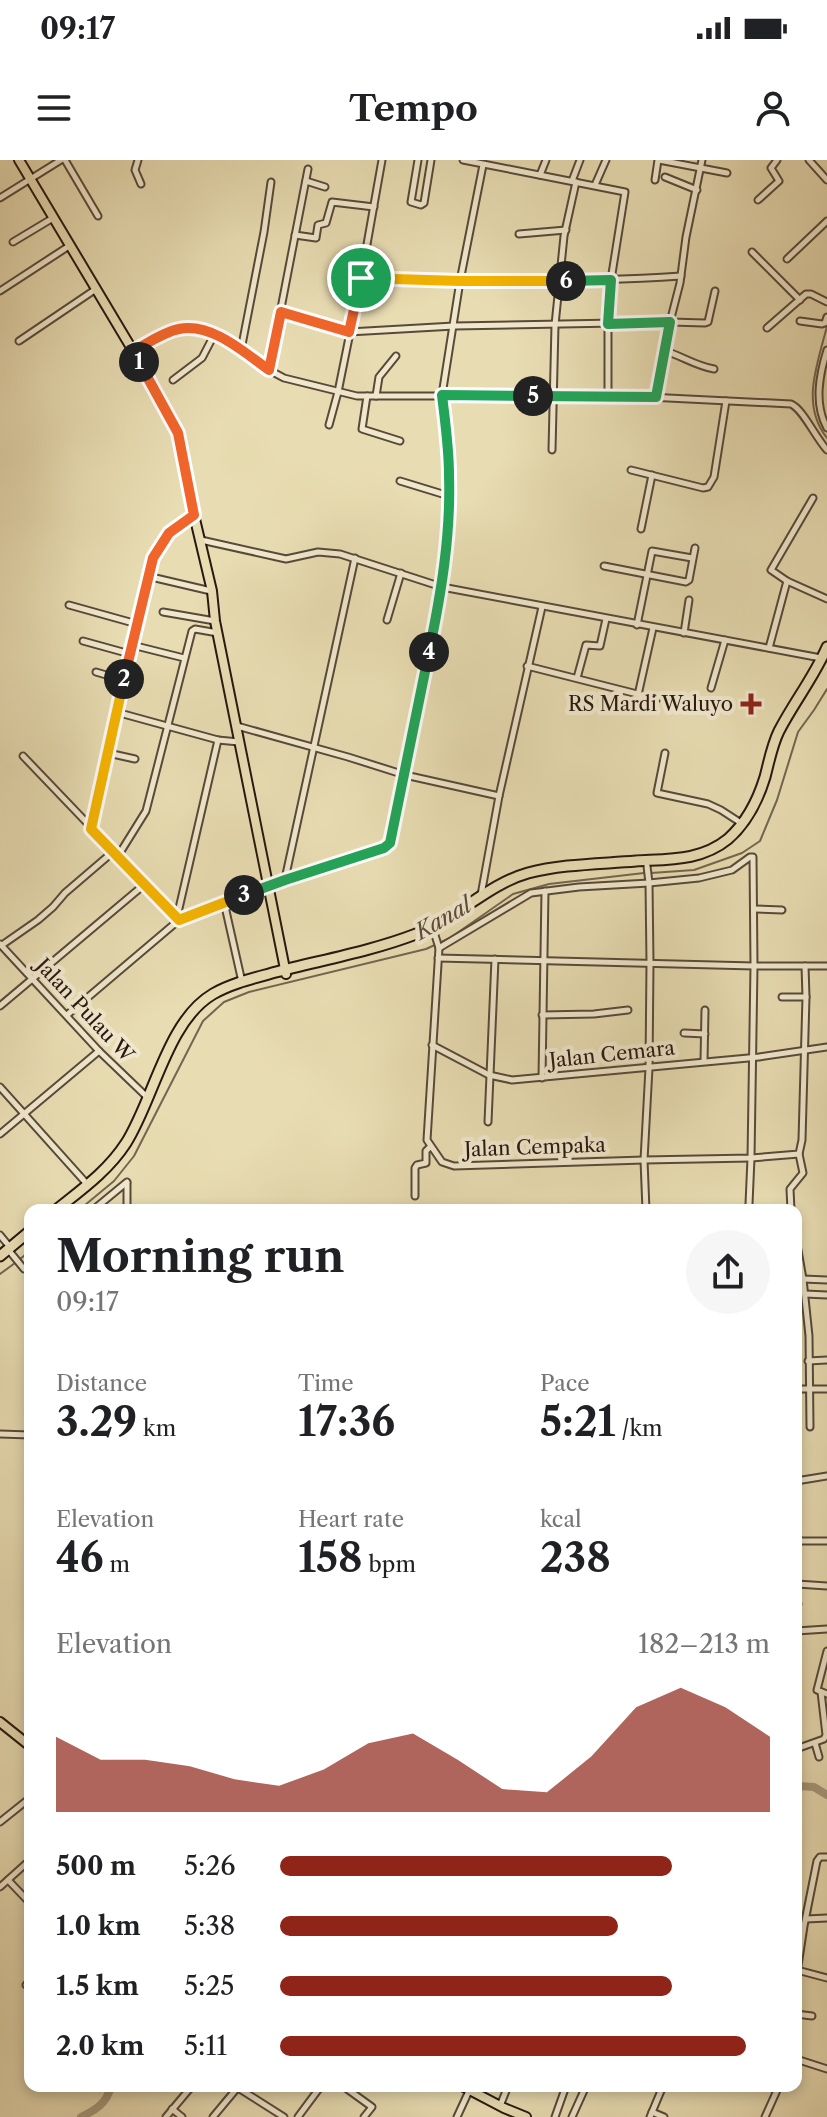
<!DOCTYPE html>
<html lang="en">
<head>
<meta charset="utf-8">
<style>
  :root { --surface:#fff; --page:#f6f6f6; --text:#202124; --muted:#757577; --accent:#8f2418 }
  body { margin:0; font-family:"Libre Caslon Text",serif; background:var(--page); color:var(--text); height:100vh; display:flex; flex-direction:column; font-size:30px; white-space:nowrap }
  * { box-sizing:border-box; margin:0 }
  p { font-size:26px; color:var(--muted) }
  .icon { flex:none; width:44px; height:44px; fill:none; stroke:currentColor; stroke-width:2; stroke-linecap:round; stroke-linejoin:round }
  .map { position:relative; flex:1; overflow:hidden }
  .details { position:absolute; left:24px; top:1044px; width:778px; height:888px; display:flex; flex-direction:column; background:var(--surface); border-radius:16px; box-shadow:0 4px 12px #0003 }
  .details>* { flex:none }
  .pin { position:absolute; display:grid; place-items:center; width:68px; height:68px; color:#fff; margin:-34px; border:4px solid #fff; border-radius:50%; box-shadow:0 2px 8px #0007 }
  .km { position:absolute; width:40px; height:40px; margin:-20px; border-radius:50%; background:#222; color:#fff; font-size:22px; line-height:40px; text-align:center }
  .round { display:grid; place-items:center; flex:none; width:84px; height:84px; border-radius:42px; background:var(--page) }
  .summary { display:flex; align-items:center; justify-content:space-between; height:136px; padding:0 32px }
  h1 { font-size:44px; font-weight:700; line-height:60px }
  .stats { display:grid; grid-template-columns:repeat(3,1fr); gap:12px; height:136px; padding:8px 32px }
  .stats div { display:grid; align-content:center }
  .stats b { font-size:40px; font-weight:700 }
  .stats small { font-size:22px; font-weight:400 }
  .stats p { font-size:22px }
  .chart { height:224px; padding:16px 32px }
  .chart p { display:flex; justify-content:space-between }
  .chart svg { width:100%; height:144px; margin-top:8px; fill:var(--accent); opacity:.7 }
  ul { padding:0 32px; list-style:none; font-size:26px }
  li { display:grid; grid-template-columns:128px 96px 1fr; align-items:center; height:60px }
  li i { height:20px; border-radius:10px; background:var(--accent) }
  .status { display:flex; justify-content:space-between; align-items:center; height:56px; padding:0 40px; background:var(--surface); direction:ltr }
  .status svg { height:22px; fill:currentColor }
  header { display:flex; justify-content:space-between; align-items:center; height:104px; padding:0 32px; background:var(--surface); font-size:36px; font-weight:700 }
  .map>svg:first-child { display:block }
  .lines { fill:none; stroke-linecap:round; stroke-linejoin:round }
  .stream { stroke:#746551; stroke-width:2 }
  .river { stroke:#a7997b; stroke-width:8 }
  .minor-casing { stroke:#584939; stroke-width:9 }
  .primary-casing { stroke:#281811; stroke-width:12 }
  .trunk-casing { stroke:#281811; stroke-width:13 }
  .minor { stroke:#f0e8cd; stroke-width:5 }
  .primary { stroke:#e8dcb2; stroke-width:8 }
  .trunk { stroke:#e8dcb2; stroke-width:9 }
  .split-1-casing { stroke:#fff; stroke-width:16 }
  .split-2-casing { stroke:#fff; stroke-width:16 }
  .split-3-casing { stroke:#fff; stroke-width:16 }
  .split-4-casing { stroke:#fff; stroke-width:16 }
  .split-5-casing { stroke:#fff; stroke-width:16 }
  .split-6-casing { stroke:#fff; stroke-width:16 }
  .split-7-casing { stroke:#fff; stroke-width:16 }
  .split-1 { stroke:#f0652b; stroke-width:10 }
  .split-2 { stroke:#f0652b; stroke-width:10 }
  .split-3 { stroke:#f5b400; stroke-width:10 }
  .split-4 { stroke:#22a559; stroke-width:10 }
  .split-5 { stroke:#22a559; stroke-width:10 }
  .split-6 { stroke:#22a559; stroke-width:10 }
  .split-7 { stroke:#f5b400; stroke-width:10 }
  .poi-dot { fill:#8f2418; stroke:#f0e8cd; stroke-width:3 }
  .labels { text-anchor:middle; stroke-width:8; stroke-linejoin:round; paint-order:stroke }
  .poi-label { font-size:20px; fill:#281811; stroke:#f0e8cd; text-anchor:end }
  .street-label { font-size:20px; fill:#281811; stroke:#f0e8cd }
  .water-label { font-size:22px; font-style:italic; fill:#5b4c3b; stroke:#f0e8cd }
</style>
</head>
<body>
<div class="status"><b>09:17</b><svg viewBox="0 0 49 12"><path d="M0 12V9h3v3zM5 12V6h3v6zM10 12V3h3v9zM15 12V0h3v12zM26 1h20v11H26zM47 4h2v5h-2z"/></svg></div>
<header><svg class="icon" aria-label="menu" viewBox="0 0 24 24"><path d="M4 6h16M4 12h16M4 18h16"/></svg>Tempo<svg class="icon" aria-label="person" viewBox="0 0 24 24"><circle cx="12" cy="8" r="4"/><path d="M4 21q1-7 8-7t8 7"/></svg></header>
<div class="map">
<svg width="827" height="1957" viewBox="0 0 827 1957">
  <rect width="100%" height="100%" fill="#e8dcb2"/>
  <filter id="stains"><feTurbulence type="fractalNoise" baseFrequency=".0025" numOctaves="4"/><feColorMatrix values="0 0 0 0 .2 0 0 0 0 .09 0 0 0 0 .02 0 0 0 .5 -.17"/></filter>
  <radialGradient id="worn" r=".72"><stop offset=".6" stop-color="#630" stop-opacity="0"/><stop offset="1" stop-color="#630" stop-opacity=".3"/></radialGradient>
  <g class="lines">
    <!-- stream -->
    <g class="stream">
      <path d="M827,166C818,203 800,244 827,278"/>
      <path d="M651,713L694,710L742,693L760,681L777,640L798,572L814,550L827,529"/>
      <path d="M79,1050L114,1021L134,996L203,861L224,842L249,832L426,789L450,778L513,734L549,724L644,713"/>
      <path d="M20,1099L30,1091"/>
      <path d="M0,1114L15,1103"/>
    </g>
    <!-- river -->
    <g class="river">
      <path d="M796,1628L799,1626L814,1627L827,1635"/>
      <path d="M81,1957C96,1950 107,1943 111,1926"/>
    </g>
    <defs>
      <g id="minor">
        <path d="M65,0L98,56"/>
        <path d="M138,0L135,10L141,24"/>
        <path d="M418,0L411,42L421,45L424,43L431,0"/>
        <path d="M463,0L625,32L611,120L608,164V236"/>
        <path d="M659,0L727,13"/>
        <path d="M809,0L827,20"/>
        <path d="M540,15L546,0"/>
        <path d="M665,17L697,30"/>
        <path d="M655,20L658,0"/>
        <path d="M306,21L325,27"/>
        <path d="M572,21L580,0"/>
        <path d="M595,25L606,0"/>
        <path d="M0,38L61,0"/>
        <path d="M758,40L779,21L771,8L777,0"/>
        <path d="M519,74L566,70"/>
        <path d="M295,75L316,78L318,65L326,63L332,42L374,47"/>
        <path d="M13,82L53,58"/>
        <path d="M752,92L800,140"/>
        <path d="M787,99L827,61"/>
        <path d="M361,118L382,0"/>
        <path d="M0,131L69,86"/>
        <path d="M281,152L349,172L454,166L670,162L705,163L708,162L715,131"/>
        <path d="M800,161L822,164L825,163L827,157"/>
        <path d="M767,168L806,134H811L827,142"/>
        <path d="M19,181L96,129"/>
        <path d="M241,190L264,72L271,22"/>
        <path d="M827,190C819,216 814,244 827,268"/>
        <path d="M134,191L173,170L192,168L210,173L228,182L269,210L284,218L357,236H628L791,244C803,249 815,277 827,290"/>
        <path d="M665,191C682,196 696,206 714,209"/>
        <path d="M269,210L308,9"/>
        <path d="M173,220L202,198L214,175"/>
        <path d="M367,236L362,269L400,281"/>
        <path d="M376,236L379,217L396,196"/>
        <path d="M656,237L670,162L680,123L686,77L702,0"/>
        <path d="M329,265L338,232L361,118C468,122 574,123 681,116"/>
        <path d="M552,290L555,165L564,76L576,22"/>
        <path d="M631,310L703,328L708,327L714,317L726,241"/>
        <path d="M400,321L449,336"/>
        <path d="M813,338L771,410L787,421L827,439"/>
        <path d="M641,369L652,315"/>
        <path d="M201,380L286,399L318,392L340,394L442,427L821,498"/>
        <path d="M604,406L686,422L689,420L695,388"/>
        <path d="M147,416L211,431"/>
        <path d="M69,445L137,464"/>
        <path d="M163,452L215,461"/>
        <path d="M387,460L401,413"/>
        <path d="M637,465L652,391L692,398"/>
        <path d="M684,473L689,440"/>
        <path d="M83,481L130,494"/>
        <path d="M132,485L184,498"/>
        <path d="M769,488L787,421"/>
        <path d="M527,506L657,539"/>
        <path d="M96,512L123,520"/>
        <path d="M577,518L586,485L600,486L606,459"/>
        <path d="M711,528L725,480"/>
        <path d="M638,535L653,468"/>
        <path d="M116,552L218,580L239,582"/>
        <path d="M237,566L348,597L405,615L499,636"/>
        <path d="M108,593L135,599"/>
        <path d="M665,593L657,633L708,644L721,650L741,663"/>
        <path d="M23,596L177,757"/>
        <path d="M91,669L149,409C160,379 169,374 193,356"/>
        <path d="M118,696L146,651L192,471L195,469L218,473"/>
        <path d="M285,719L355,398"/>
        <path d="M481,735L499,636L542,447"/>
        <path d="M224,742L242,822"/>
        <path d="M754,749L782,750"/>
        <path d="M178,759L177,757L218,580"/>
        <path d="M434,772L439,788L427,980L442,1002L454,1006L644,1000L751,998L799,994L802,980L806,837L805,806"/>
        <path d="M0,784L99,891L148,938"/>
        <path d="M2,785L38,760L53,747L65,733L114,691"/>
        <path d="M439,788L531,733L579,727L649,723L699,718L732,710L750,697H753L754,806L751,998L749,1044"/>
        <path d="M438,798L754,806H827"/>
        <path d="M782,837H806"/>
        <path d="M0,846L145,724"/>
        <path d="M67,855L179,760L285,720L384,688L390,683L442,427L448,358L449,314L442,235L460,121L483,5"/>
        <path d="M542,855L594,854L628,850"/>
        <path d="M684,873L705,874"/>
        <path d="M432,885L489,915L512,920L759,897L827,887"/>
        <path d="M704,901L705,850"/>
        <path d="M542,918L545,731"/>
        <path d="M0,927L87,1024"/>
        <path d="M488,962L495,799"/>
        <path d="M0,974L99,891"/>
        <path d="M415,1036V1008L417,1005L426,1003V991L430,987"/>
        <path d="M93,1050L127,1022"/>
        <path d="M127,1050V1023"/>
        <path d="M646,1050L644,1000L649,908L650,803L649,723L647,706"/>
        <path d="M791,1050L790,1029L803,1013L799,994"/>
        <path d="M0,1075L9,1086"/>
        <path d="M796,1079L803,1119L809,1176L810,1267"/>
        <path d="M11,1093L24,1109L30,1104"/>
        <path d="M803,1119L827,1120"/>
        <path d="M805,1134L827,1135"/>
        <path d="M808,1201L827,1200"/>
        <path d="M796,1229H827"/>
        <path d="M0,1274L30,1275"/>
        <path d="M796,1321L827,1316"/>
        <path d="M796,1381H827"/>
        <path d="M797,1424L827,1426"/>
        <path d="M796,1444H798"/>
        <path d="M796,1471L827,1469"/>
        <path d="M827,1491L817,1530L827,1534"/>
        <path d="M815,1583L819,1597"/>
        <path d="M796,1589L824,1579L826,1575L821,1532"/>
        <path d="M0,1662L30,1638"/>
        <path d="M8,1720L30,1743"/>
        <path d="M0,1727L30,1700"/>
        <path d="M806,1759L827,1758"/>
        <path d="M797,1810L827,1818"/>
        <path d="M796,1819L804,1766L817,1701L820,1697H827"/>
        <path d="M26,1825L30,1821"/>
        <path d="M796,1854L812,1856"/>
        <path d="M796,1899L827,1909"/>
        <path d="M235,1926L284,1957"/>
        <path d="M343,1926L372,1947L364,1957"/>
        <path d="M500,1946L508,1926"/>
        <path d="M172,1949L182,1957"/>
        <path d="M652,1952L664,1957"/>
        <path d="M166,1957L192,1926"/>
        <path d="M213,1957L238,1927"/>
        <path d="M298,1957L321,1926"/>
        <path d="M457,1957L469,1931"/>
        <path d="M555,1957L566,1926"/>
        <path d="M572,1957L586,1926"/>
        <path d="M650,1957L663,1926"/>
        <path d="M765,1957L779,1926"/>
      </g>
      <g id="primary">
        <path d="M19,0L154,226L173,261L180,281L194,355L212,431L215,461L286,814"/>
        <path d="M0,1562L30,1586"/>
        <path d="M462,1926L504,1948L526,1957"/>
      </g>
      <g id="trunk">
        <path d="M56,1050C81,1030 108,1011 126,983C154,939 167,861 213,834C232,823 255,818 276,812C322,800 372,791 416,774C457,759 486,725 528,713C562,704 600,704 636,701C669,699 701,701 728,679C746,663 758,640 765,617C769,602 772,585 779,571C794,542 814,517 827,487"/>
        <path d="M0,1096L30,1071"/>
      </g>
    </defs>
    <!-- minor casing -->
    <use href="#minor" class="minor-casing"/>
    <!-- primary casing -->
    <use href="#primary" class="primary-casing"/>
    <!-- trunk casing -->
    <use href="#trunk" class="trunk-casing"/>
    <!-- minor -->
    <use href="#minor" class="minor"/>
    <!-- primary -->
    <use href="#primary" class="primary"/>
    <!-- trunk -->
    <use href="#trunk" class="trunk"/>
  </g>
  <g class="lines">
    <defs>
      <path id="split-1" d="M139,202L133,191C147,184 163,172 179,169C211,162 245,193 269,210L281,152L349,172L361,118"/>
      <path id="split-2" d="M124,519L153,398L169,373L194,355L178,273L139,202"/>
      <path id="split-3" d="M124,519L91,669L179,760L244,735"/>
      <path id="split-4" d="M244,735L285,720L384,688L390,683L429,492"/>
      <path id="split-5" d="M429,492C441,434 451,375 449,315C449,288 445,261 442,235L533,236"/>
      <path id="split-6" d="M533,236L656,237L670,162L608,164L611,120L566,121"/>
      <path id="split-7" d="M361,118L460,121H566"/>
    </defs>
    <!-- split-1 casing -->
    <use href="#split-1" class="split-1-casing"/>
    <!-- split-2 casing -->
    <use href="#split-2" class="split-2-casing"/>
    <!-- split-3 casing -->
    <use href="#split-3" class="split-3-casing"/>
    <!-- split-4 casing -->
    <use href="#split-4" class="split-4-casing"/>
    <!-- split-5 casing -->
    <use href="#split-5" class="split-5-casing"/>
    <!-- split-6 casing -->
    <use href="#split-6" class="split-6-casing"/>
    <!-- split-7 casing -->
    <use href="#split-7" class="split-7-casing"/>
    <!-- split-1 -->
    <use href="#split-1" class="split-1"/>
    <!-- split-2 -->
    <use href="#split-2" class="split-2"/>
    <!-- split-3 -->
    <use href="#split-3" class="split-3"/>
    <!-- split-4 -->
    <use href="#split-4" class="split-4"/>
    <!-- split-5 -->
    <use href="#split-5" class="split-5"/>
    <!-- split-6 -->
    <use href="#split-6" class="split-6"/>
    <!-- split-7 -->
    <use href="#split-7" class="split-7"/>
  </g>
  <!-- markers -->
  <path class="poi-dot" d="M747 532h8v8h8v8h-8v8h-8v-8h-8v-8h8z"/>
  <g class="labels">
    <!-- poi labels -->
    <g class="poi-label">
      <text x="733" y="551">RS Mardi Waluyo</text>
    </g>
    <!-- street labels -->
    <g class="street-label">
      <text transform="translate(85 850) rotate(47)" y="7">Jalan Pulau W</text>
      <text transform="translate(612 894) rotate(-6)" y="7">Jalan Cemara</text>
      <text transform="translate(535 987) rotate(-2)" y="7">Jalan Cempaka</text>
    </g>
    <!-- water labels -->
    <g class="water-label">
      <text transform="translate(443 758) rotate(-30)" y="8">Kanal</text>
    </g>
  </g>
  <rect width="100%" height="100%" filter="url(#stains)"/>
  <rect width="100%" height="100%" fill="url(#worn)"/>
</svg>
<div class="pin" style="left:361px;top:118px;background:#1e9e55"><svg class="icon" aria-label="arrive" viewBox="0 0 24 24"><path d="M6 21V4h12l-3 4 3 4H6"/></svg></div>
<b class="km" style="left:139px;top:202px">1</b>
<b class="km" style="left:124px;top:519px">2</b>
<b class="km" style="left:244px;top:735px">3</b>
<b class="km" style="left:429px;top:492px">4</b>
<b class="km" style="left:533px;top:236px">5</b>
<b class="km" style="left:566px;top:121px">6</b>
<section class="details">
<div class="summary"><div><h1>Morning run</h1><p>09:17</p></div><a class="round"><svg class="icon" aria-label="share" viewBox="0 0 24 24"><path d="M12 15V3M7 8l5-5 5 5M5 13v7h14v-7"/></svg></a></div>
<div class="stats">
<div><p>Distance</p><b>3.29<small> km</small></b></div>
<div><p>Time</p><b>17:36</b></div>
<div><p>Pace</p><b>5:21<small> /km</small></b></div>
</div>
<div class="stats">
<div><p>Elevation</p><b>46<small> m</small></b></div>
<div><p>Heart rate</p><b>158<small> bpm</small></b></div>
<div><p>kcal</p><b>238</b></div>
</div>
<div class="chart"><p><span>Elevation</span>182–213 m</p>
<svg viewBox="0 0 160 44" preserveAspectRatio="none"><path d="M0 44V21L10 28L20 28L30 30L40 34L50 36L60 31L70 23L80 20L90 28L100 37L110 38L120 27L130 12L140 6L150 12L160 21V44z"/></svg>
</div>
<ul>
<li><b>500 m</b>5:26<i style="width:80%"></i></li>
<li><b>1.0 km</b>5:38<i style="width:69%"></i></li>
<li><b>1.5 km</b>5:25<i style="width:80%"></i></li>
<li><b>2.0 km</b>5:11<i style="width:95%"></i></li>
</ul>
</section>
</div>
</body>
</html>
